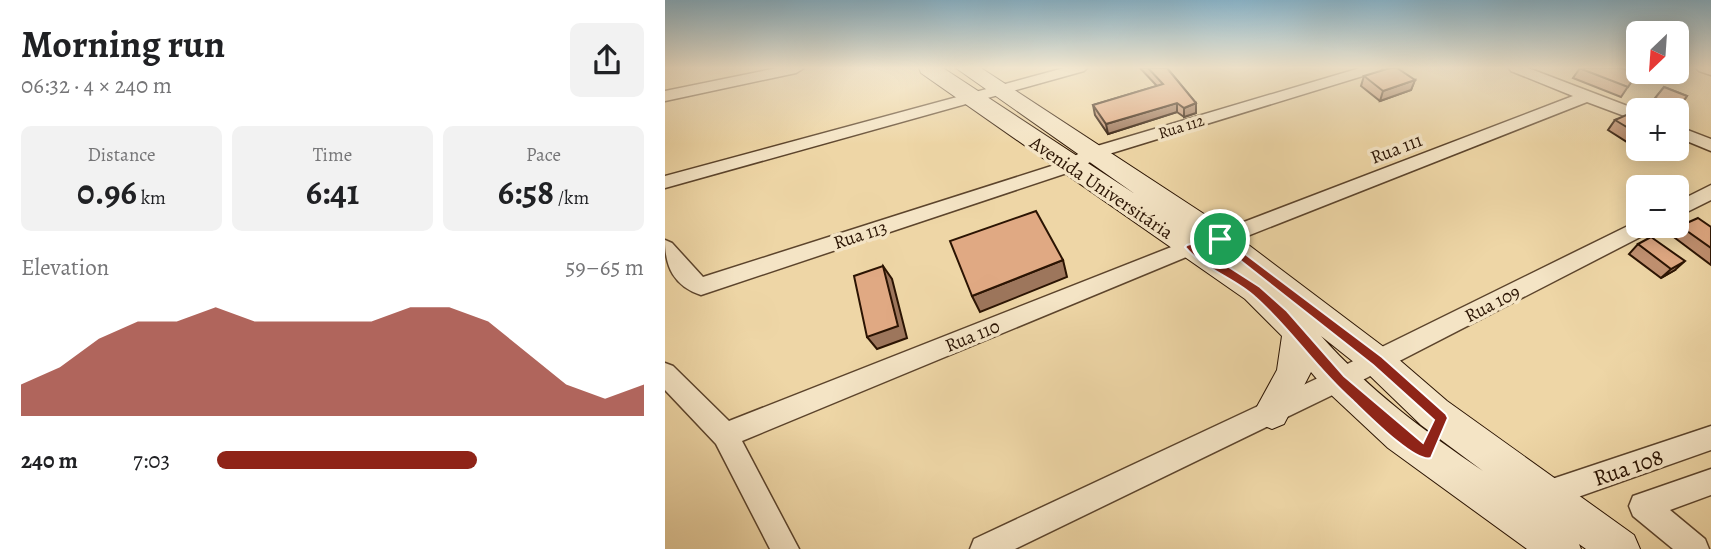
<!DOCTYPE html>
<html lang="en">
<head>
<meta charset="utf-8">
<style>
  :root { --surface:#fff; --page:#f2f2f2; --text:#202124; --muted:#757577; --accent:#8f2418 }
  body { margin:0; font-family:Alegreya,serif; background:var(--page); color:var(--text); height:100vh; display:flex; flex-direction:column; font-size:26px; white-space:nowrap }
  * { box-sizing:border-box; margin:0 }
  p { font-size:23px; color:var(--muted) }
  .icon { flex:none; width:38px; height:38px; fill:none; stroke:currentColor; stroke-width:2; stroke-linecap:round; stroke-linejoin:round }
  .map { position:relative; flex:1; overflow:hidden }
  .panel { display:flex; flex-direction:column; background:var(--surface); width:665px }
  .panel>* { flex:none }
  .needle { width:46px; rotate:205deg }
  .controls { position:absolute; left:961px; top:21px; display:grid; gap:14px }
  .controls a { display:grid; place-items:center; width:63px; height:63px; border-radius:10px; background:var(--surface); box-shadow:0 4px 18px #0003; font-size:35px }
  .pin { position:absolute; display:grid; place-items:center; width:60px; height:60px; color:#fff; margin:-30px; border:4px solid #fff; border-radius:50%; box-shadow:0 2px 7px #0007 }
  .round { display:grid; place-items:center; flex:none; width:74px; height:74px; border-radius:10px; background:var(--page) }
  .head { display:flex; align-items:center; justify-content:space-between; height:119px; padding:0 21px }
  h1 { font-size:38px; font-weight:700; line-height:52px }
  .figures { display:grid; grid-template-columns:repeat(3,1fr); gap:10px; height:119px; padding:7px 21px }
  .figures div { display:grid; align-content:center; border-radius:10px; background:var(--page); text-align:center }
  .figures b { font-size:35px; font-weight:700 }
  .figures small { font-size:19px; font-weight:400 }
  .figures p { font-size:19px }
  .chart { height:196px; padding:14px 21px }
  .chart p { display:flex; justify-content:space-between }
  .chart svg { width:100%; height:126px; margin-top:7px; fill:var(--accent); opacity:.7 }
  ul { padding:0 21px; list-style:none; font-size:23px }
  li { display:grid; grid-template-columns:112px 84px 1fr; align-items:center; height:52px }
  li i { height:18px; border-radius:9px; background:var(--accent) }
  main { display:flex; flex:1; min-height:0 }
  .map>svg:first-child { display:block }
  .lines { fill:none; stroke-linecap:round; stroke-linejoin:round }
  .street-casing { stroke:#5c442c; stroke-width:3 }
  .secondary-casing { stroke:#2b1403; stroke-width:2 }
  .street { fill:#f4e4c5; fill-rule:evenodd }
  .secondary { fill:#f4e4c5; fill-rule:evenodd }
  .wall { fill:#c19171; stroke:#2b1403; stroke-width:2 }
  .shaded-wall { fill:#9d765c; stroke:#2b1403; stroke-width:2 }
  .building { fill:#e0a983; stroke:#2b1403; stroke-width:2 }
  .route { fill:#8f2418; stroke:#fff; stroke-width:2; fill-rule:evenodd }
  .labels { text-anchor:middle; stroke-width:7; stroke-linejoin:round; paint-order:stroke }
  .far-street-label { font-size:16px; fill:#2b1403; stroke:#f4e4c5 }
  .street-label { font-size:19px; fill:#2b1403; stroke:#f4e4c5 }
  .near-street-label { font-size:23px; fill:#2b1403; stroke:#f4e4c5 }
</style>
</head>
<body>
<main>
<section class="panel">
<div class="head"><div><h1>Morning run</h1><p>06:32 · 4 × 240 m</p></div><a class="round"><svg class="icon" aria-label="share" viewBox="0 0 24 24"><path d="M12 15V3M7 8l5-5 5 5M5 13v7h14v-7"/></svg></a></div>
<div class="figures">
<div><p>Distance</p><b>0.96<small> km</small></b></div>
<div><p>Time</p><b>6:41</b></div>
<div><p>Pace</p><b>6:58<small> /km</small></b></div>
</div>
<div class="chart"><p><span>Elevation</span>59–65 m</p>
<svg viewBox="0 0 160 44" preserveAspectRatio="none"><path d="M0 44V33L10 27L20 17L30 11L40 11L50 6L60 11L70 11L80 11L90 11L100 6L110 6L120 11L130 22L140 33L150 38L160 33V44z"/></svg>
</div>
<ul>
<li><b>240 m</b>7:03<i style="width:61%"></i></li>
</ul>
</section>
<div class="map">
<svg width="1046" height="549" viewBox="0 0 1046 549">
  <rect width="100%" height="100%" fill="#eed6a6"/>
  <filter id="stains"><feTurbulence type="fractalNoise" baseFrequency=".00286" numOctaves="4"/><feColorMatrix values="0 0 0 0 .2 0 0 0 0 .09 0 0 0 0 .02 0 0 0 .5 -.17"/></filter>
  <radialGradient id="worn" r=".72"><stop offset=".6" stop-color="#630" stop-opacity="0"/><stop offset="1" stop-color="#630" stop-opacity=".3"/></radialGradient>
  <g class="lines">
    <defs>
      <g id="street">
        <path d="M112,68H139L131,73L0,101V91Z"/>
        <path d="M399,68H422L419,71L0,188V176Z"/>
        <path d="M695,68H717L714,71L434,157L411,170L36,295C9,286 0,267 0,240L7,243L38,277L399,162L422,149Z"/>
        <path d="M844,68H863L973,110V121L922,102L562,244L531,253L77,441L134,549H105L51,444L0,390V363L8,366L64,421L519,242L550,233L908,96L846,71Z"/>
        <path d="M1031,68H1046V75L1034,71Z"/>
        <path d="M1012,126L1046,139V151L1012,137Z"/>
        <path d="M1046,185V200L1012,217V202Z"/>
        <path d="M973,221V226H990L987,231L682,388L350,549H305L309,539L666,372Z"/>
        <path d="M1046,426V450L879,509L869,505L865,495L869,485Z"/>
        <path d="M1046,469V495L1005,510L1040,539L1044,549H1008L968,516L964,506L968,496Z"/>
      </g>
      <path id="secondary" d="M254,68H278L470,194L291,68H316L565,231L724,351L782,401L969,535L975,549H921L914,544L916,549H862L723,448L662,391L646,372L619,424L607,429L595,424L589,412L612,370L617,336L580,299L256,73ZM656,336L700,371L756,425L818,471C759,431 704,390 656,336Z"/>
    </defs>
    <!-- street casing -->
    <use href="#street" class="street-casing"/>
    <!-- secondary casing -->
    <use href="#secondary" class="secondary-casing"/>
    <!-- street -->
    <use href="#street" class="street"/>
    <!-- secondary -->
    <use href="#secondary" class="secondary"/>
  </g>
  <!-- wall -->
  <g class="wall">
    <path d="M475,68H502L531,103V113L519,117L512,112L443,134L430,115L428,105L492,86Z"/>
    <path d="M915,68L972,73L956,97L908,78Z"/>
    <path d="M699,76L750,80L746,90L715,101L696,86Z"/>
    <path d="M999,87L1022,96L1012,110H990L983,108Z"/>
    <path d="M973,115V137L962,142L943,130L950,120Z"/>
    <path d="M1015,226L1046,227V265L1006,235Z"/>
    <path d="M973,244L1010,270L996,278L964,254Z"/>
  </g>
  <!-- shaded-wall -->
  <g class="shaded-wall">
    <path d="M750,80L746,90L715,101L718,91Z"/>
    <path d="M512,103V112L443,134L441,124Z"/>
    <path d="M531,103V113L519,117V108Z"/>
    <path d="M973,131V137L962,142L970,132Z"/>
    <path d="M398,260L402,277L315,312L307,296Z"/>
    <path d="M1020,261L1010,270L996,278L1006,269Z"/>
    <path d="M218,266L227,279L242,338L212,349L202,337Z"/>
  </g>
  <!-- building -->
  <g class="building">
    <path d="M483,68H502L531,103L519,108L512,103L441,124L428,105L498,84Z"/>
    <path d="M725,68H732L750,80L718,91L699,76Z"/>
    <path d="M914,68H956L972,73L963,87Z"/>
    <path d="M999,87L1022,96L1014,107L990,98Z"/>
    <path d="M968,112L973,115V131L970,132L950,120Z"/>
    <path d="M371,211L398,260L307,296L285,241Z"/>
    <path d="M1033,218L1046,227V248L1015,226Z"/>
    <path d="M986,237L1020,261L1006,269L973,244Z"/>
    <path d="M218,266L233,326L202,337L189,276Z"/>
  </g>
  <!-- sky -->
  <linearGradient id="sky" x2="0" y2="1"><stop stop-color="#89b6cd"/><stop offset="0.47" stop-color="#f7edd7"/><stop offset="1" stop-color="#f7edd7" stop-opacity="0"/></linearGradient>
  <rect width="1046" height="144" fill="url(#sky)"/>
  <!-- route -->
  <path class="route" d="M555,235L717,357L781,414L783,418L766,458C750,464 699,411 686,399C651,368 625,328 590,297C570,278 538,269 520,247L522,245ZM553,243L708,365L769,420L758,443L679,376L622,311L595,287L536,249Z"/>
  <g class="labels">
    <!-- far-street labels -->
    <g class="far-street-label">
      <text transform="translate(516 126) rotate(-17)" y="6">Rua 112</text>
    </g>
    <!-- street labels -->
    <g class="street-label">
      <text transform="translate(731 148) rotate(-21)" y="7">Rua 111</text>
      <text transform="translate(437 187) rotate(34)" y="7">Avenida Universitária</text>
      <text transform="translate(195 234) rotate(-18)" y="7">Rua 113</text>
      <text transform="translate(827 303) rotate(-27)" y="7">Rua 109</text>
      <text transform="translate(307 335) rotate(-22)" y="7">Rua 110</text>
    </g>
    <!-- near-street labels -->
    <g class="near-street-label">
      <text transform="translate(963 467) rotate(-19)" y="8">Rua 108</text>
    </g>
  </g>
  <rect width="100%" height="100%" filter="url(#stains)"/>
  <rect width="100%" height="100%" fill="url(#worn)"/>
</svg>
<div class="controls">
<a><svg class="needle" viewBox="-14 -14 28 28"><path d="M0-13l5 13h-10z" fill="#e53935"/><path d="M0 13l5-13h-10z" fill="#757577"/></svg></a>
<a>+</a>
<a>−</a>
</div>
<div class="pin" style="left:555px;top:239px;background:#1e9e55"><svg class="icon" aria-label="arrive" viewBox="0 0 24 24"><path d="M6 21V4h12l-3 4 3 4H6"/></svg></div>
</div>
</main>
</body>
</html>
